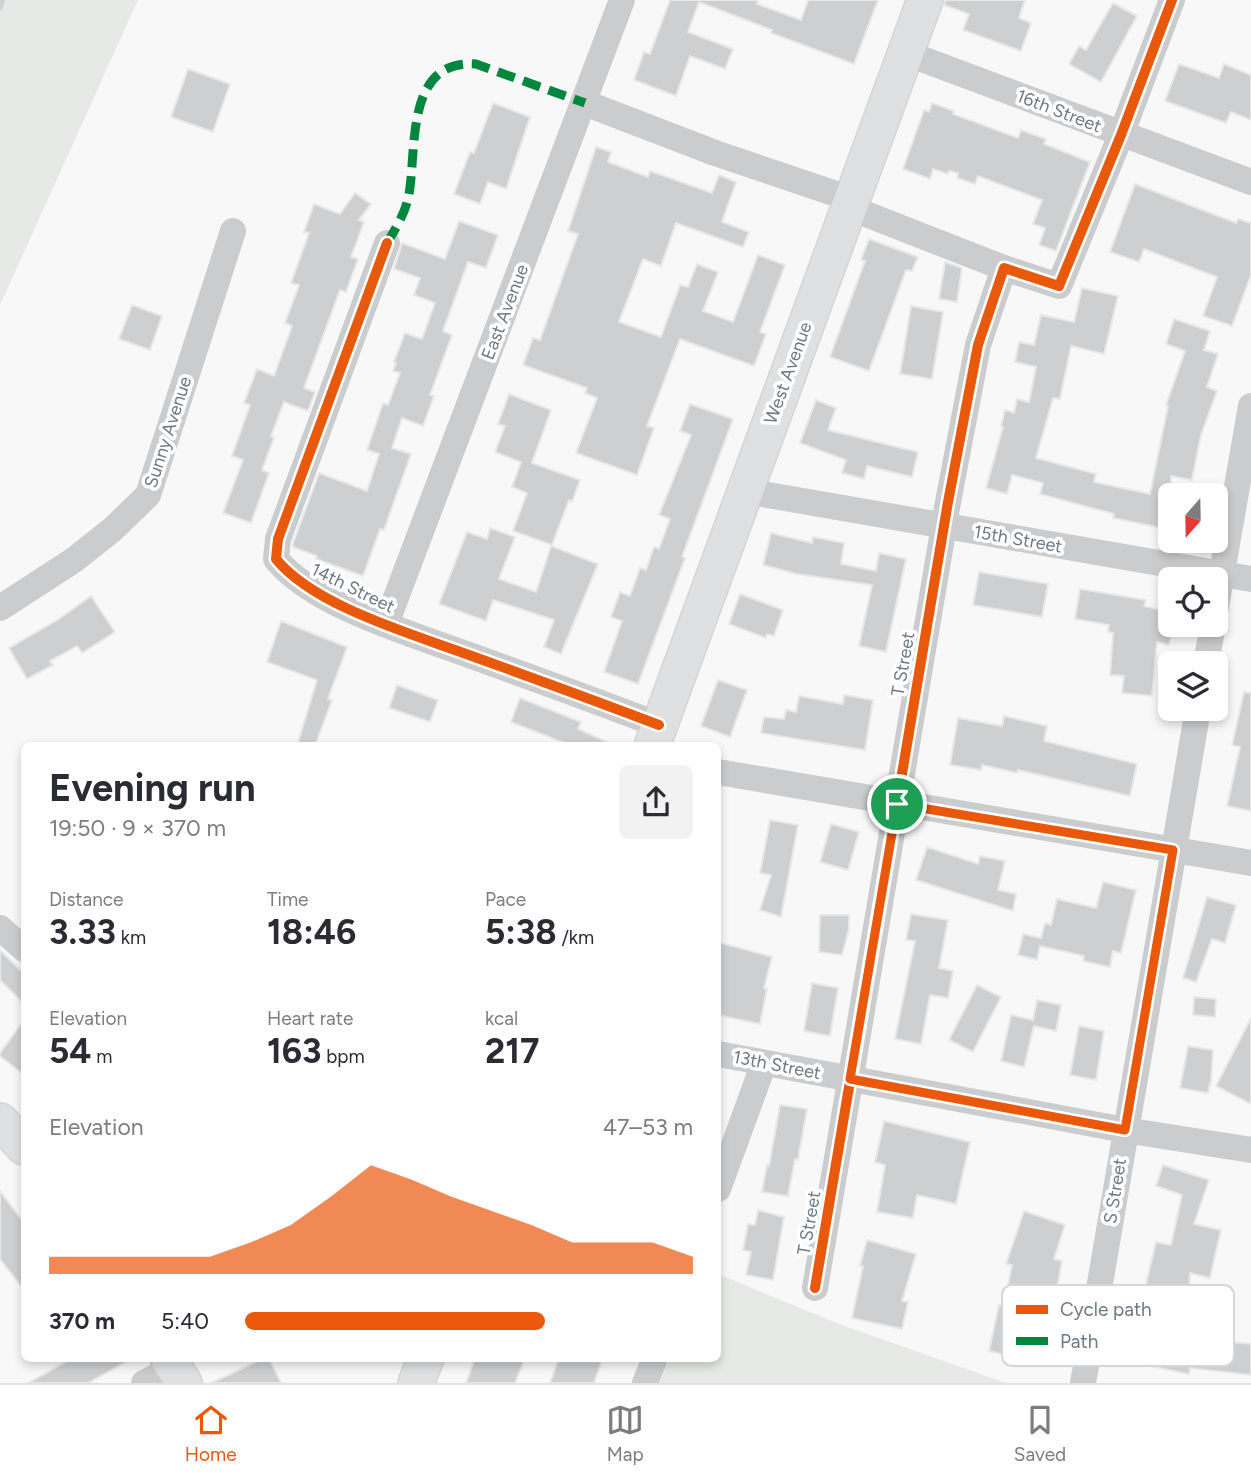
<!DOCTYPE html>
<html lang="en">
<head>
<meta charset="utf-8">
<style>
  :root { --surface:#fff; --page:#f2f2f3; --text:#2b2b33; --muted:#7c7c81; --line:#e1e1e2; --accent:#ea580c }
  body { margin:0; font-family:Figtree,sans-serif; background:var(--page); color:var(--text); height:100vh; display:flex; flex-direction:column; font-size:26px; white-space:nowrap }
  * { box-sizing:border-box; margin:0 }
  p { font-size:23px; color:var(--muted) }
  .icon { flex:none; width:38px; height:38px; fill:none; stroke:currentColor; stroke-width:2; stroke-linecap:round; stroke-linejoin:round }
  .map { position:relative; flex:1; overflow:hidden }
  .panel { position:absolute; left:21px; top:742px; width:700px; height:620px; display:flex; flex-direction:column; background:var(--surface); border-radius:10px; box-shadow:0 4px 10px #0003 }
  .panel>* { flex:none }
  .needle { width:46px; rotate:200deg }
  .controls { position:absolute; left:1158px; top:483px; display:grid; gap:14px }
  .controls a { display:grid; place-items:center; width:70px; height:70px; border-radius:10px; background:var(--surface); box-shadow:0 4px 10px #0003; font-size:35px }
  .pin { position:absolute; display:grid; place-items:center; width:60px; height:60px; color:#fff; margin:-30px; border:4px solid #fff; border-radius:50%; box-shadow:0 2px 7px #0007 }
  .round { display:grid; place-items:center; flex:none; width:74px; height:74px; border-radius:10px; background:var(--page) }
  .overview { display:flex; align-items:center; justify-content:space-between; height:119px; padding:0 28px }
  h1 { font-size:38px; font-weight:700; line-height:52px }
  .metrics { display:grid; grid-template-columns:repeat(3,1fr); gap:10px; height:119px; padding:7px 28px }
  .metrics div { display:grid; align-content:center }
  .metrics b { font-size:35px; font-weight:700 }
  .metrics small { font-size:19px; font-weight:400 }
  .metrics p { font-size:19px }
  .chart { height:196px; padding:14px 28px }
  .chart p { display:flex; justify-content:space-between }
  .chart svg { width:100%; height:126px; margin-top:7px; fill:var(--accent); opacity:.7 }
  ul { padding:0 28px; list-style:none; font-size:23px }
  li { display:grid; grid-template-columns:112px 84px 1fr; align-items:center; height:52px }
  li i { height:18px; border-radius:9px; background:var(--accent) }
  .dock { display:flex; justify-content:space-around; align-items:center; height:98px; border-top:2px solid var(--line); background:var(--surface); font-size:19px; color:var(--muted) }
  .dock a { display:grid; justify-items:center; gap:4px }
  .dock .current { color:var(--accent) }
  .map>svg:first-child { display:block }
  .green { fill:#e7e9e6 }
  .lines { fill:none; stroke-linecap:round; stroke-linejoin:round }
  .stream { stroke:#cdd2d6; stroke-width:6 }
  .building { fill:#cecfd0; stroke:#e8e8e8; stroke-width:2 }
  .major-casing { stroke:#d4d5d6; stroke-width:38 }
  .minor { stroke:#cbccce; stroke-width:26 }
  .major { stroke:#dfe0e1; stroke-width:35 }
  .quiet { stroke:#00873e; stroke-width:9; stroke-dasharray:18 9; stroke-linecap:butt }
  .cycleway-casing { stroke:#fff; stroke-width:15 }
  .cycleway { stroke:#e8590c; stroke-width:10 }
  .route-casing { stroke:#fff; stroke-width:14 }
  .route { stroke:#ea580c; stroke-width:9 }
  .labels { text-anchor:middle; stroke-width:7; stroke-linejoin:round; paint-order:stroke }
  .street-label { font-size:18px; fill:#6c7884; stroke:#fff }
  .key { fill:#fff; stroke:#d3d6da; stroke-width:2 }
  .key-label { font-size:19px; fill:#6c7884 }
</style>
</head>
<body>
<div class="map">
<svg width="1251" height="1383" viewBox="0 0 1251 1383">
  <rect width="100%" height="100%" fill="#f8f8f8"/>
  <!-- green -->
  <g class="green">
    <path d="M0,0H138L0,305Z"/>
    <path d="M718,1274L839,1324L1006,1383H660L669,1358H718Z"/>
  </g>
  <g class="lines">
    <!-- stream -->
    <path class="stream" d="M0,7L2,0"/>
  </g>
  <!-- building -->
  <g class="building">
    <path d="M670,0H758L757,4L801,20L808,0H878L854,64L771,33L772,30L699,2L688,32L733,49L725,69L690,56L676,96L634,80L644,52L650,54Z"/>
    <path d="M945,0H1025L1019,18L1031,23L1021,51L963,30L969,14L944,5Z"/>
    <path d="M1113,3L1137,16L1101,82L1069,64L1079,46L1086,50Z"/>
    <path d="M1179,64L1219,78L1224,64L1251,75V120L1231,112L1226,123L1165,101Z"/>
    <path d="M188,69L230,84L213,132L171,117Z"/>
    <path d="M493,103L530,117L506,189L488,182L480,204L454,194L470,152L474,153Z"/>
    <path d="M932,103L954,111L953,114L1018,138L1021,130L1046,139L1044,144L1090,162L1056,251L1039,245L1045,228L1033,224L1042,200L978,176L975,184L957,178L958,173L949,171L948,174L933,169L930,179L903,169L924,110L929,112Z"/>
    <path d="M596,147L611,152L608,162L648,177L650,171L712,193L719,175L736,182L722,222L749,232L743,247L676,223L661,266L643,259L619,322L661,337L680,285L688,287L697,264L718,272L703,311L733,322L758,255L785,265L760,332L766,334L754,366L680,339L647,426L654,428L637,475L576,453L597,398L585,393L587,388L523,365L533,338L540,340L578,234L568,231Z"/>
    <path d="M1135,184L1236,223L1238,219L1251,223V275L1232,326L1203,316L1217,277L1144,249L1139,262L1110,252Z"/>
    <path d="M355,193L371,204L359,220L364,222L351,257L358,259L346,292L340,290L304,388L315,392L308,411L284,402L271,436L274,438L262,470L269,473L251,523L223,513L243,460L232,456L250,405L244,403L257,369L274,376L292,326L285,323L299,285L291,283L309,233L304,232L314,204L340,214Z"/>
    <path d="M459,221L498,235L486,268L468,262L443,331L452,335L430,395L434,396L423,426L402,418L392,448L411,454L384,530L380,529L363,576L316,559L317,556L293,547V543L319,473L367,491L379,454L367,450L383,403L388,405L400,373L393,371L396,363L394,362L405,333L422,339L435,303L414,295L420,278L394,269L402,243L445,259Z"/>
    <path d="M869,239L918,257L912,271L906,270L869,371L830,357L865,261L861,260Z"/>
    <path d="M945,262L962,268L957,302L939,299Z"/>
    <path d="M1082,288L1118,296L1104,354L1071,346L1060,399L1053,398L1036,458L1096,474L1094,482L1150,494L1168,406L1166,405L1185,351L1166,344L1174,319L1210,331L1204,350L1218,354L1207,387L1217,391L1201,435L1192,480L1171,476V530L1113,518L1114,514L1040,494L1043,483L1012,475L1007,494L986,488L1003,427L1001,426L1005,410L1014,413L1017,399L1029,402L1036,367L1015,362L1019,342L1034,345L1041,315L1074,322Z"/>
    <path d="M132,305L162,316L150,350L119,339Z"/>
    <path d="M911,306L943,312L932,379L900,374Z"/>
    <path d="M509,394L551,410L532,463L580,480L572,502L569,500L552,545L513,531L527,493L512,487L521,462L495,452L505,426L498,424Z"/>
    <path d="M816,400L836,408L828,430L918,452L912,477L867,466L864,479L842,473L846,460L800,443Z"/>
    <path d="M690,404L733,419L682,557L685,558L638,684L604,672L622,621L611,617L620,592L630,596L640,568L646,570L654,547L659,549L670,519L659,515L691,435L680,431Z"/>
    <path d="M490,528L515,537L499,579L536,592L551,546L598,564L561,654L544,647L554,620L493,600L486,621L439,604L467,532L487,539Z"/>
    <path d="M771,533L812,543L813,537L844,543L841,564L876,571L879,553L906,559L886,652L859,646L872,585L797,574L763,565Z"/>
    <path d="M979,572L1048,584L1042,617L973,605Z"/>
    <path d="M1080,589L1146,600L1144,606L1171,612V625H1174L1169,645L1157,642L1152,696L1122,693L1124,676L1110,675L1113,633L1108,632L1109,625L1075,619Z"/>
    <path d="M740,594L783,610L774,636L767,634L766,638L729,624Z"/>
    <path d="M91,596L115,632L82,653L77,646L50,661L53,665L27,679L9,648L59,619Z"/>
    <path d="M281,621L347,647L328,699L332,700L315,746H297L317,680L267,662Z"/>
    <path d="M718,680L747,690L730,737L701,726Z"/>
    <path d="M397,685L438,700L430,722L389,708Z"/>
    <path d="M1244,692L1251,693V811L1227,806L1240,747L1232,745Z"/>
    <path d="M844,695L873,700L865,750L761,733L764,717L784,719L786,710L796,712L799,696L843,704Z"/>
    <path d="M520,698L581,722L578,729L616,746H572L511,722Z"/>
    <path d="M1004,716L1047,726L1044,741L1137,764L1130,796L1018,770L1017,773L982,765L981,770L950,765L958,718L1002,726Z"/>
    <path d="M770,820L798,825L781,917L760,910L771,875L760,873Z"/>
    <path d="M831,824L859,832L848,870L820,862Z"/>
    <path d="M927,847L978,864L980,856L1005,861L998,890L1016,894L1013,911L916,880Z"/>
    <path d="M1103,882L1136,890L1121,953L1113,951L1110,967L1083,961L1084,956L1040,946L1037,960L1018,955L1023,934L1041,938L1045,923L1051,925L1057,899L1096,908Z"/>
    <path d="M1207,897L1236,905L1225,943L1212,939L1196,982L1183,978Z"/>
    <path d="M911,914L948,920L939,968L953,971L948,998L930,995L921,1044L895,1039L915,941L906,940Z"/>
    <path d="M820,915H849V929L842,955L819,952Z"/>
    <path d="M718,942L772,957L764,988L767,989L760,1024L718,1015Z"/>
    <path d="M0,950L24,974V1004L0,980Z"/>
    <path d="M812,983L838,988L830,1036L804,1031Z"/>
    <path d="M977,985L1001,997L973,1052L949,1040Z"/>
    <path d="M1194,997L1216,999L1215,1017L1193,1015Z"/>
    <path d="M1037,1000L1061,1005L1056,1031L1034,1026L1024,1067L1001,1061L1011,1015L1033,1020Z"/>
    <path d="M1251,1018V1104L1216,1086Z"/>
    <path d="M24,1020V1075L0,1056V1053Z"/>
    <path d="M1079,1026L1104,1031L1096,1080L1070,1075Z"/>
    <path d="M1188,1046L1213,1050L1211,1084L1210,1083L1208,1093L1180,1088Z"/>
    <path d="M780,1105L807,1109L798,1160L795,1159L788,1196L762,1192L767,1165L769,1166Z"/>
    <path d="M884,1121L970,1142L956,1204L917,1195L913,1218L877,1212L885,1165L875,1162Z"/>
    <path d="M1163,1165L1209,1180L1194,1224L1221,1230L1210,1278L1190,1273L1189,1305L1145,1304L1146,1284L1156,1242L1171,1245L1182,1195L1156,1186Z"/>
    <path d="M0,1191L24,1223V1290L0,1259Z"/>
    <path d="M758,1210L784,1217L773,1280L746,1275L751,1252L743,1250L748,1224L755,1225Z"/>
    <path d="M1024,1211L1065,1225L1054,1259L1062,1261L1055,1299L1042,1296L1041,1300H1030L1028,1314L1038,1316L1034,1335L1046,1338L1041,1363L989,1351L999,1305L1004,1306L1012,1265L1006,1264Z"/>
    <path d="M867,1240L916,1254L902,1301L908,1302L902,1329L852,1318L863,1266H860Z"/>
    <path d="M1135,1334L1221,1351L1222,1341L1251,1344V1375L1190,1368L1189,1374L1129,1362Z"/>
    <path d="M73,1358H133L88,1383H28Z"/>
    <path d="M265,1358H269L281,1383H211Z"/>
    <path d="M475,1358H525L515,1383H466Z"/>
    <path d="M559,1358H603L594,1383H550Z"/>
  </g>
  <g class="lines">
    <defs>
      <g id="major">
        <path d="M652,746L925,0"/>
        <path d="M0,1121L24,1147"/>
        <path d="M168,1358L184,1383"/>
        <path d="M416,1383L426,1358"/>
      </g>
    </defs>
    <!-- major casing -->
    <use href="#major" class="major-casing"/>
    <!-- minor -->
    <g class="minor">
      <path d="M906,53L1251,182"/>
      <path d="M585,103L715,153L851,199"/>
      <path d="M848,207L1004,268"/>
      <path d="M387,243L278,539L276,559C314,606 412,634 469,655C533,678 596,701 659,725"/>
      <path d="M745,491L1251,579"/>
      <path d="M1216,607L1251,406"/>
      <path d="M0,608L74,560L113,529L148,495L233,231"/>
      <path d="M386,624L622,0"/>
      <path d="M1206,663L1213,625"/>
      <path d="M718,772L1251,863"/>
      <path d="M0,928L24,949"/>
      <path d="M718,1054L1125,1130L1251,1150"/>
      <path d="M718,1189L764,1063"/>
      <path d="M815,1288L948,502L978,345L1004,268L1059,286L1121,135L1172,0"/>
      <path d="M144,1383L174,1368"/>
      <path d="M645,1383L655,1358"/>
      <path d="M1083,1383L1198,709"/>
    </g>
    <!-- major -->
    <use href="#major" class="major"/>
    <!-- quiet -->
    <path class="quiet" d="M387,243C396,228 406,212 409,194C417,148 405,59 476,64L585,103"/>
    <defs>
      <g id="cycleway">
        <path d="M387,243L278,539L276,559C314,606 412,634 469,655C533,678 596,701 659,725"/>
        <path d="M815,1288L948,502L978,345L1004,268L1059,286L1121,135L1172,0"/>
      </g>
    </defs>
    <!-- cycleway casing -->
    <use href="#cycleway" class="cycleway-casing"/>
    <!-- cycleway -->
    <use href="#cycleway" class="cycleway"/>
  </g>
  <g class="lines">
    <defs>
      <path id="route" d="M897,804L1173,850L1125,1130L850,1079Z"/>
    </defs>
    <!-- route casing -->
    <use href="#route" class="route-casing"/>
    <!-- route -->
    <use href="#route" class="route"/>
  </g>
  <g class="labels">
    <!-- street labels -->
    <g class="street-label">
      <text transform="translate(1059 111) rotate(21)" y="6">16th Street</text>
      <text transform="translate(505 312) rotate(-69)" y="6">East Avenue</text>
      <text transform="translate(788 373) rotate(-70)" y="6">West Avenue</text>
      <text transform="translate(168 432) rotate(-72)" y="6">Sunny Avenue</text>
      <text transform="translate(1018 539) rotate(10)" y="6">15th Street</text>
      <text transform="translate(353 588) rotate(26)" y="6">14th Street</text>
      <text transform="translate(903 664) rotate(-80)" y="6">T Street</text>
      <text transform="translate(777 1065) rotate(11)" y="6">13th Street</text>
      <text transform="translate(1115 1191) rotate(-81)" y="6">S Street</text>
      <text transform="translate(809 1223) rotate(-80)" y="6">T Street</text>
    </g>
  </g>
  <!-- legend -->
  <rect x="1002" y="1285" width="232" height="81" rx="10" class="key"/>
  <rect x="1016" y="1305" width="32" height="9" fill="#e8590c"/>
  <rect x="1016" y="1337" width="32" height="8" fill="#00873e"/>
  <g class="key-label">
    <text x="1060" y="1316">Cycle path</text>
    <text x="1060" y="1348">Path</text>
  </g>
</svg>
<div class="controls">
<a><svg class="needle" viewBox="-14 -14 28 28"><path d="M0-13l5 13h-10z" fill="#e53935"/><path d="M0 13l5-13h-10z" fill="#7c7c81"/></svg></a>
<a><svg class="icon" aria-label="locate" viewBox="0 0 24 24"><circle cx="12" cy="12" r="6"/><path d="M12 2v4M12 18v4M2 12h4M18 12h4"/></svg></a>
<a><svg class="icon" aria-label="layers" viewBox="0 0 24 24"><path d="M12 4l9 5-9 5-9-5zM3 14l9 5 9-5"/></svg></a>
</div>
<div class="pin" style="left:897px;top:804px;background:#1e9e55"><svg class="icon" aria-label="arrive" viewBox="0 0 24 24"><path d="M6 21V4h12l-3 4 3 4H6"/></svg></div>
<section class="panel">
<div class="overview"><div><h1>Evening run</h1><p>19:50 · 9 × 370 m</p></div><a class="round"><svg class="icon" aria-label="share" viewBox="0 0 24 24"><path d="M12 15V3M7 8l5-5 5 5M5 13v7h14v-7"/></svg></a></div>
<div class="metrics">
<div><p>Distance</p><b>3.33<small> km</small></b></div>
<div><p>Time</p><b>18:46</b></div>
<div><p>Pace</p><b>5:38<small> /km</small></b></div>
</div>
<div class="metrics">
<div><p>Elevation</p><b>54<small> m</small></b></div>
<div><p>Heart rate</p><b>163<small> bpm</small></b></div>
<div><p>kcal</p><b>217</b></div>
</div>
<div class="chart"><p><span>Elevation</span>47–53 m</p>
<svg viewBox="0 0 160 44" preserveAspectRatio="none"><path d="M0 44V38L10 38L20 38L30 38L40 38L50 33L60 27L70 17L80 6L90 11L100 17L110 22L120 27L130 33L140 33L150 33L160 38V44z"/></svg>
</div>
<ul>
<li><b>370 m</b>5:40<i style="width:67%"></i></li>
</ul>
</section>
</div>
<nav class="dock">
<a class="current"><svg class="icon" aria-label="home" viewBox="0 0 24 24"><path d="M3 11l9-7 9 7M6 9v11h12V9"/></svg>Home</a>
<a><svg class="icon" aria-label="map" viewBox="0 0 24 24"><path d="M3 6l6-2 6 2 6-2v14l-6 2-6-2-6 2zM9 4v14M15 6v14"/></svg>Map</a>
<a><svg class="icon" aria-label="saved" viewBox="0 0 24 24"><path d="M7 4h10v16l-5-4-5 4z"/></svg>Saved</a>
</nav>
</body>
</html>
